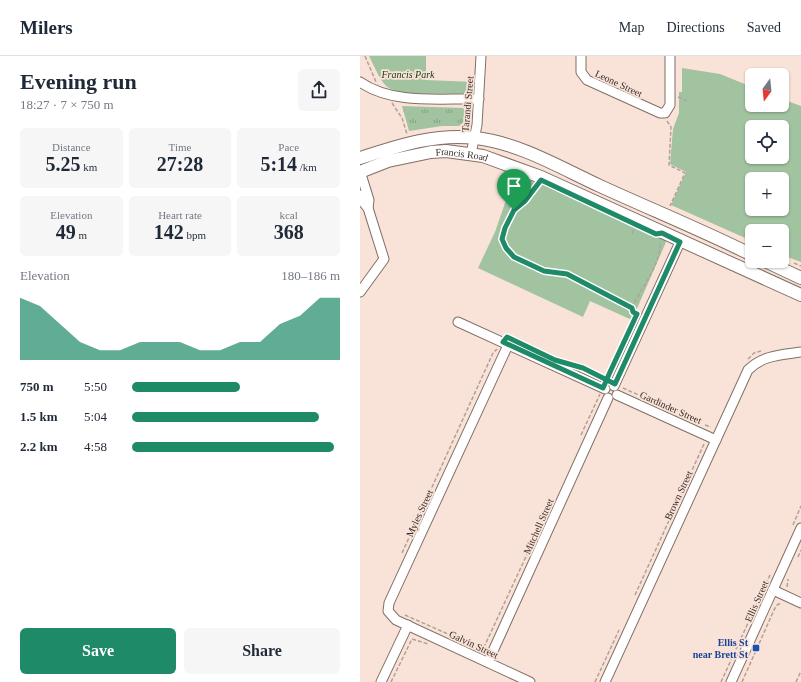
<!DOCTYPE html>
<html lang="en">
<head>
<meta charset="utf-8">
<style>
  :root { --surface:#fff; --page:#f6f6f7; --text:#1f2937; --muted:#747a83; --line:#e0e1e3; --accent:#1e8a68 }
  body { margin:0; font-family:Georgia,serif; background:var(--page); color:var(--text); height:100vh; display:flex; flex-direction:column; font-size:15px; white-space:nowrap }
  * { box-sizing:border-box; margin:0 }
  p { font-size:13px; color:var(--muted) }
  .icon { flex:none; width:22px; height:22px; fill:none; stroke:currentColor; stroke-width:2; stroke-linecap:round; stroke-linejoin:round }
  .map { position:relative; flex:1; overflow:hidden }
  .details { display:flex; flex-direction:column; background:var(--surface); width:360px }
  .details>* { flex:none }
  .needle { width:26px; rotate:195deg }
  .buttons { position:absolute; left:385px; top:12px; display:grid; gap:8px }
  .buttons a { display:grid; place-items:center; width:44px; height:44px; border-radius:6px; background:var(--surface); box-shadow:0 1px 3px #0004; font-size:20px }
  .pin { position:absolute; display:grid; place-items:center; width:34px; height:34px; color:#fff; margin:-41px -17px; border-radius:50% 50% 50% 0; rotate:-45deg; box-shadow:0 0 4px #0007 }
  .pin .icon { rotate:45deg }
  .round { display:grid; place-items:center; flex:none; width:42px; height:42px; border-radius:6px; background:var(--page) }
  .overview { display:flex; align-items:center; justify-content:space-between; height:68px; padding:0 20px }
  h1 { font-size:22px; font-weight:700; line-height:30px }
  .metrics { display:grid; grid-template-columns:repeat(3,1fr); gap:6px; height:68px; padding:4px 20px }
  .metrics div { display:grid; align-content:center; border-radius:6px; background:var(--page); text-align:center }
  .metrics b { font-size:20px; font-weight:700 }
  .metrics small { font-size:11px; font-weight:400 }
  .metrics p { font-size:11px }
  .chart { height:112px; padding:8px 20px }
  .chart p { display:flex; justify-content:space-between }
  .chart svg { width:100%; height:72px; margin-top:4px; fill:var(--accent); opacity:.7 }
  .cta { display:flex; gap:8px; margin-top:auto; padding:8px 20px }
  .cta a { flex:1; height:46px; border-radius:6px; background:var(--accent); color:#fff; font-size:16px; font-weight:700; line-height:46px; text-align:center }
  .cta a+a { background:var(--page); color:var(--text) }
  ul { padding:0 20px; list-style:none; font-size:13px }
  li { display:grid; grid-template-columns:64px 48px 1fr; align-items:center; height:30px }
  li i { height:10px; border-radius:5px; background:var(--accent) }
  header { display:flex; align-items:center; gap:24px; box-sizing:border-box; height:56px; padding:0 20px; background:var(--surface); border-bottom:1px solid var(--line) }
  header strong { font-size:19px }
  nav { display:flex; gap:22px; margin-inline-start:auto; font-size:14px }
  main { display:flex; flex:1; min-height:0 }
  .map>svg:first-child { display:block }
  .grass { fill:url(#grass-tufts) }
  .park { fill:#a1c3a0; fill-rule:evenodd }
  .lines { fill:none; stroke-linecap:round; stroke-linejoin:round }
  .minor-casing { stroke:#836f65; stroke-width:11 }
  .major-casing { stroke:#836f65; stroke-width:14 }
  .path { stroke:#b3a199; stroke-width:1.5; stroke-dasharray:4 2; stroke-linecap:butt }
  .minor { stroke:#fff; stroke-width:9 }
  .major { stroke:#fff; stroke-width:12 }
  .route-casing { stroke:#fff; stroke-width:8 }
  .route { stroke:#1e8a68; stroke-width:5 }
  .transit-dot { fill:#1a4fb4; stroke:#f9e2d7; stroke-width:1.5 }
  .labels { text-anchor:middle; stroke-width:3.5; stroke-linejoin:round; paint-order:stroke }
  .park-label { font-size:10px; font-style:italic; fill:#0c3b0f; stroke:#f9e2d7 }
  .street-label { font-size:10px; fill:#362d29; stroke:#f9e2d7 }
  .transit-label { font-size:10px; font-weight:bold; fill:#164399; stroke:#f9e2d7; text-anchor:end }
</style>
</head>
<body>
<header>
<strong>Milers</strong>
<nav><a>Map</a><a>Directions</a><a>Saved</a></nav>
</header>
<main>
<section class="details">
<div class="overview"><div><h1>Evening run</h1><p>18:27 · 7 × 750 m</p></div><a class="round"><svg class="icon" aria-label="share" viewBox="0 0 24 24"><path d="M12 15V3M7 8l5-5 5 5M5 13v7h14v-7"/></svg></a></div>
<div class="metrics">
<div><p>Distance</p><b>5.25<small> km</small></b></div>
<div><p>Time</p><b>27:28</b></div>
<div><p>Pace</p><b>5:14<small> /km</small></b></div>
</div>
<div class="metrics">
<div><p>Elevation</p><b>49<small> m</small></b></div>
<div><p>Heart rate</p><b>142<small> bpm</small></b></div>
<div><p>kcal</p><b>368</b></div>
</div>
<div class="chart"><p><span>Elevation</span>180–186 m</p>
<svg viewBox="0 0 160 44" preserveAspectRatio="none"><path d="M0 44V6L10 11L20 22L30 33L40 38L50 38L60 33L70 33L80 33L90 38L100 38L110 33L120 33L130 22L140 17L150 6L160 6V44z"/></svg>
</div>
<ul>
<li><b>750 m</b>5:50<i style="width:52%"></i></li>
<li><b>1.5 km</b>5:04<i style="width:90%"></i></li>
<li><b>2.2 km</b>4:58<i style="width:97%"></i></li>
</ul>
<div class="cta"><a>Save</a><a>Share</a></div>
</section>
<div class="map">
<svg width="441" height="626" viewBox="0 0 441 626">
  <defs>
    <pattern id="grass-tufts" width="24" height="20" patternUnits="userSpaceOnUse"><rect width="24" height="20" fill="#a1c3a0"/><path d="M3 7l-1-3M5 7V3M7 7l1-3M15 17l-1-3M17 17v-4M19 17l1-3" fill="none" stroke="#849f82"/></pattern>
  </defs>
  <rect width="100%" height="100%" fill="#f9e2d7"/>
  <!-- grass -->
  <path class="grass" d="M42,50L103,52C108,60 106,65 99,70H82L49,75Z"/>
  <!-- park -->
  <g class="park">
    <path d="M9,0H66V24L114,26L112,34L107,38C90,37 46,40 31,33C21,29 14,9 9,0Z"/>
    <path d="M322,12L360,18L392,31V49H422V43L441,50V206L422,199V175H392V185L311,149L326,116L310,108L313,73L319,57V36H322ZM392,71H422V101H392ZM392,123H422V153H392Z"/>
    <path d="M154,121L167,123L301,176L306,186L272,264L230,245L223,261L118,212L135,176Z"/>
  </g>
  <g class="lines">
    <defs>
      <g id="minor">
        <path d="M221,0V16L227,24L300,57H305L310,49V0"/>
        <path d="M0,26C33,49 81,42 119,43"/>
        <path d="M111,98L117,69L121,0"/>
        <path d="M0,115L9,144L8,152"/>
        <path d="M0,139L3,146L8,152L24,203L0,236"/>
        <path d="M98,266L245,333"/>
        <path d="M148,289L29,547L28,555L36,564L170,626"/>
        <path d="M254,330L321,184"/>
        <path d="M257,339L356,384"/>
        <path d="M413,534L441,547"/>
        <path d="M128,606L248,342"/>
        <path d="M21,626L48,569"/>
        <path d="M245,626L388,314C403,299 421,299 441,296"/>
        <path d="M371,626L441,472"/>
      </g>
      <g id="major">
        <path d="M0,102C38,90 75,77 116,82C159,87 201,112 240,130C290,153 342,174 392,199"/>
        <path id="s1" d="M0,116L28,105L71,96L86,95L123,100L181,121L441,239"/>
        <path d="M405,205L441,222"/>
      </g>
    </defs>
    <!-- minor casing -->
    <use href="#minor" class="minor-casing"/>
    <!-- major casing -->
    <use href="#major" class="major-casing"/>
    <!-- path -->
    <g class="path">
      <path d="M5,0L16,26"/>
      <path d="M318,41L327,45"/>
      <path d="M32,47L42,62L47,78"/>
      <path d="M307,65L311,71L309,109L325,117L310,150"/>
      <path d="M102,71L109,68"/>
      <path d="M176,130C164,147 144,160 142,183L149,197L159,204L184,215L207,218L272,252"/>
      <path d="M272,178L274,173"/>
      <path d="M434,207L441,210"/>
      <path d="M263,288L277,258L272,255V252C281,231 301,210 300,186"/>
      <path d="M388,303L394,297L401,295"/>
      <path d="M216,310L247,324"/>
      <path d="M263,332L303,350"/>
      <path d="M345,369L351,371"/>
      <path d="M221,379L240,338"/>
      <path d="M433,469L441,450"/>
      <path d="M42,497L133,297L137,293"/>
      <path d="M438,501L441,494"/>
      <path d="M427,531L428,523"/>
      <path d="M275,539L344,388"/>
      <path d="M45,559L117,591L125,589L188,453"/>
      <path d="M31,626L52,583L68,588"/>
      <path d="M235,626L259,574"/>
      <path d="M361,626L410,519"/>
      <path d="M382,626L414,554L417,549L421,547"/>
      <path d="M436,626L441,615"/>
    </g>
    <!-- minor -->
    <use href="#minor" class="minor"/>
    <!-- major -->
    <use href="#major" class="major"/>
  </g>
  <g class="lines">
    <defs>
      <path id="route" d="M154,154L145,172L142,183L146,192L154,201L184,215L207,218L272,252L273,256L277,258L250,316L243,332L143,286L147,281L195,304L223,312L255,328L320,186L302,177L296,178L181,124L165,145L154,154"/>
    </defs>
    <!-- route casing -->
    <use href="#route" class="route-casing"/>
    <!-- route -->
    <use href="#route" class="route"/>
  </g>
  <!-- markers -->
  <rect class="transit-dot" x="392" y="588" width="8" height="8" rx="2"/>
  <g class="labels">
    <!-- park labels -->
    <g class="park-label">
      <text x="48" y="22">Francis Park</text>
    </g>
    <!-- street labels -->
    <g class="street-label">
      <text transform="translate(259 27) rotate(25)" y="4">Leone Street</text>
      <text transform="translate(107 48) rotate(-85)" y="4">Tarandi Street</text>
      <text dy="4" stroke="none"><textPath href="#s1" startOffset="105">Francis Road</textPath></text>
      <text transform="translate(311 351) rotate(24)" y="4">Gardinder Street</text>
      <text transform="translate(318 439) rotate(-65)" y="4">Brown Street</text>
      <text transform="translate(59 457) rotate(-65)" y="4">Myles Street</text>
      <text transform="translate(178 470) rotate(-66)" y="4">Mitchell Street</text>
      <text transform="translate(396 545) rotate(-66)" y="4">Ellis Street</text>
      <text transform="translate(114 588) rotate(25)" y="4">Galvin Street</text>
    </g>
    <!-- transit labels -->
    <g class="transit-label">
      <text x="388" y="590">Ellis St<tspan x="388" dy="12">near Brett St</tspan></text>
    </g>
  </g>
</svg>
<div class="buttons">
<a><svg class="needle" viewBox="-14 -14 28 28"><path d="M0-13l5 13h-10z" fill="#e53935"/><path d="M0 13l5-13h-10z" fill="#747a83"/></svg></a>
<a><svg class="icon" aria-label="locate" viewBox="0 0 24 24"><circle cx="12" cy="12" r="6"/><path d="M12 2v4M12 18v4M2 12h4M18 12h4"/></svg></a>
<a>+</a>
<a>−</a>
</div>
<div class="pin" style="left:154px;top:154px;background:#1e9e55"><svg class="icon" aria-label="arrive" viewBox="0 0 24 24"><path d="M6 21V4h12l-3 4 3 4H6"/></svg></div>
</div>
</main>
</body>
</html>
